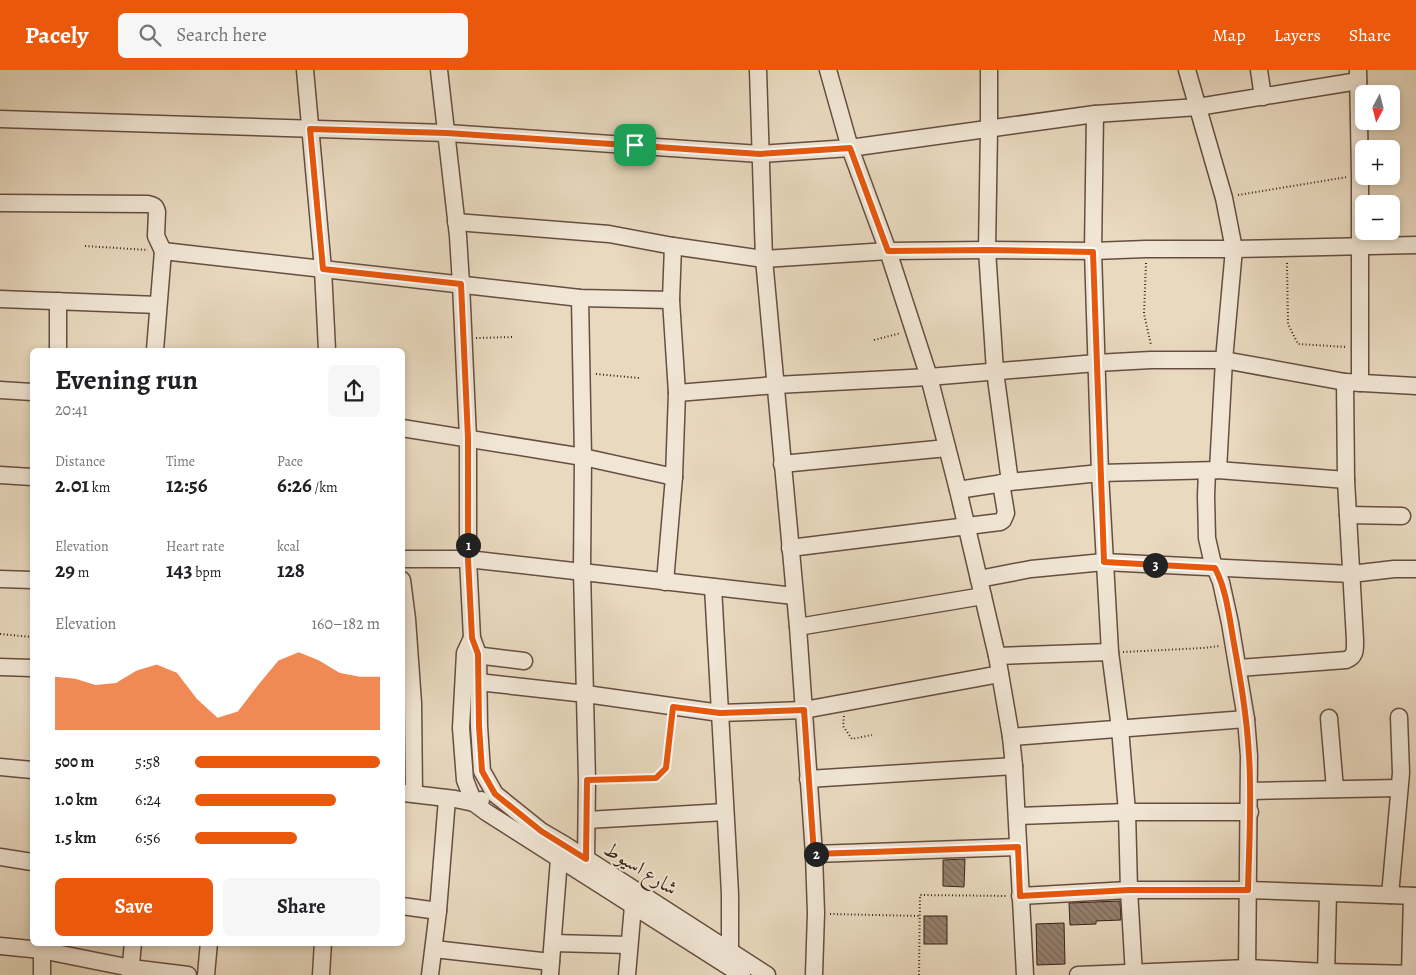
<!DOCTYPE html>
<html lang="en">
<head>
<meta charset="utf-8">
<style>
  :root { --surface:#fff; --page:#f6f6f6; --text:#202124; --muted:#757577; --accent:#ea580c }
  body { margin:0; font-family:Alegreya,Amiri,serif; background:var(--page); color:var(--text); height:100vh; display:flex; flex-direction:column; font-size:19px; white-space:nowrap }
  * { box-sizing:border-box; margin:0 }
  p { font-size:16px; color:var(--muted) }
  .icon { flex:none; width:28px; height:28px; fill:none; stroke:currentColor; stroke-width:2; stroke-linecap:round; stroke-linejoin:round }
  .map { position:relative; flex:1; overflow:hidden }
  .details { position:absolute; left:30px; top:278px; width:375px; height:598px; display:flex; flex-direction:column; background:var(--surface); border-radius:8px; box-shadow:0 2px 8px #0003 }
  .details>* { flex:none }
  .needle { width:32px; rotate:187deg }
  .fabs { position:absolute; left:1355px; top:15px; display:grid; gap:10px }
  .fabs a { display:grid; place-items:center; width:45px; height:45px; border-radius:8px; background:var(--surface); box-shadow:0 2px 8px #0003; font-size:25px }
  .pin { position:absolute; display:grid; place-items:center; width:42px; height:42px; color:#fff; margin:-21px; border-radius:10px; box-shadow:0 2px 8px #0006 }
  .km { position:absolute; width:25px; height:25px; margin:-12px; border-radius:50%; background:#222; color:#fff; font-size:14px; line-height:25px; text-align:center }
  .round { display:grid; place-items:center; flex:none; width:52px; height:52px; border-radius:8px; background:var(--page) }
  .head { display:flex; align-items:center; justify-content:space-between; height:85px; padding:0 25px }
  h1 { font-size:28px; font-weight:700; line-height:38px }
  .stats { display:grid; grid-template-columns:repeat(3,1fr); gap:8px; height:85px; padding:5px 25px }
  .stats div { display:grid; align-content:center }
  .stats b { font-size:21px; font-weight:700 }
  .stats small { font-size:14px; font-weight:400 }
  .stats p { font-size:14px }
  .chart { height:140px; padding:10px 25px }
  .chart p { display:flex; justify-content:space-between }
  .chart svg { width:100%; height:90px; margin-top:5px; fill:var(--accent); opacity:.7 }
  .action { display:flex; gap:10px; margin-top:auto; padding:10px 25px }
  .action a { flex:1; height:58px; border-radius:8px; background:var(--accent); color:#fff; font-size:20px; font-weight:700; line-height:58px; text-align:center }
  .action a+a { background:var(--page); color:var(--text) }
  ul { padding:0 25px; list-style:none; font-size:16px }
  li { display:grid; grid-template-columns:80px 60px 1fr; align-items:center; height:38px }
  li i { height:12px; border-radius:6px; background:var(--accent) }
  header { display:flex; align-items:center; gap:30px; box-sizing:border-box; height:70px; padding:0 25px; background:var(--accent); color:#fff }
  header strong { font-size:24px }
  nav { display:flex; gap:28px; margin-inline-start:auto; font-size:18px }
  .search { width:350px; height:45px; background:var(--page); display:flex; align-items:center; gap:12px; box-sizing:border-box; padding:0 18px; border-radius:8px; color:var(--muted); font-size:19px }
  .map>svg:first-child { display:block }
  .pitch { fill:#cbbaa2; stroke:#826d5c }
  .building { fill:url(#building-back-hatch); stroke:#3a2017 }
  .lines { fill:none; stroke-linecap:round; stroke-linejoin:round }
  .minor-casing { stroke:#664e41; stroke-width:19 }
  .path { stroke:#3a2017; stroke-width:2; stroke-dasharray:1 2.5; stroke-linecap:butt }
  .minor { stroke:#f1e6d5; stroke-width:16 }
  .route-casing { stroke:#fff; stroke-width:10 }
  .route { stroke:#ea580c; stroke-width:6 }
  .labels { text-anchor:middle; stroke-width:4; stroke-linejoin:round; paint-order:stroke }
  .street-label { font-size:20px; fill:#3a2017; stroke:#f1e6d5 }
</style>
</head>
<body>
<header>
<strong>Pacely</strong>
<div class="search"><svg class="icon" aria-label="search" viewBox="0 0 24 24"><circle cx="10" cy="10" r="6"/><path d="M15 15l6 6"/></svg>Search here</div>
<nav><a>Map</a><a>Layers</a><a>Share</a></nav>
</header>
<div class="map">
<svg width="1416" height="905" viewBox="0 0 1416 905">
  <defs>
    <pattern id="building-back-hatch" width="6" height="6" patternUnits="userSpaceOnUse" patternTransform="scale(1.25)"><rect width="6" height="6" fill="#95806e"/><path d="M-1 5l2 2M0 0l6 6M5-1l2 2" fill="none" stroke="#7b6859"/></pattern>
  </defs>
  <rect width="100%" height="100%" fill="#e9d9bf"/>
  <filter id="stains"><feTurbulence type="fractalNoise" baseFrequency=".004" numOctaves="4"/><feColorMatrix values="0 0 0 0 .2 0 0 0 0 .09 0 0 0 0 .02 0 0 0 .5 -.17"/></filter>
  <radialGradient id="worn" r=".72"><stop offset=".6" stop-color="#630" stop-opacity="0"/><stop offset="1" stop-color="#630" stop-opacity=".3"/></radialGradient>
  <!-- pitch -->
  <path class="pitch" d="M403,633H410L409,699H403Z"/>
  <!-- building -->
  <g class="building">
    <path d="M965,789L964,817L943,816V790Z"/>
    <path d="M1120,831L1121,850L1096,851V854L1070,855L1069,833Z"/>
    <rect x="924" y="846" width="23" height="28"/>
    <path d="M1064,853L1065,894L1037,895L1036,854Z"/>
  </g>
  <g class="lines">
    <defs>
      <g id="minor">
        <path d="M305,0L323,199L327,280"/>
        <path d="M439,0L458,166L461,214L468,368V489L472,568L478,584L479,656L482,701L495,724L541,761L565,775L767,905"/>
        <path d="M758,0L764,189L798,557L814,784L816,843L814,905"/>
        <path d="M828,0L850,78L888,181L929,307L958,420L997,586L1011,667L1014,696L1025,905"/>
        <path d="M989,0V60L987,180L995,301L1010,412"/>
        <path d="M1187,0L1224,128L1234,179L1224,290L1218,400"/>
        <path d="M1259,0L1263,27"/>
        <path d="M1358,0L1360,105V313"/>
        <path d="M1095,44L1093,181L1100,403L1110,582L1120,658L1127,742L1129,820L1134,905"/>
        <path d="M0,49L447,63L760,84L850,78L1095,44L1198,37L1358,11"/>
        <path d="M0,133L148,134C153,135 156,136 157,142L156,166L163,181"/>
        <path d="M456,152L609,164L673,176L764,189L888,181L987,180L1093,181L1146,179H1234L1416,175"/>
        <path d="M580,228L583,387L582,501L587,710L586,789"/>
        <path d="M0,229L158,235"/>
        <path d="M58,280V231"/>
        <path d="M155,280L163,181L580,228L671,230"/>
        <path d="M0,320L32,322"/>
        <path d="M677,323L776,315L929,307L1096,293L1151,290H1224L1345,312L1416,316"/>
        <path d="M402,358L583,387L674,407"/>
        <path d="M782,394L947,378"/>
        <path d="M1207,401L1206,426L1207,468L1212,490L1221,512L1230,553L1246,649L1249,686L1247,905"/>
        <path d="M0,405L32,407"/>
        <path d="M958,420L1010,412L1100,403L1218,400L1346,410"/>
        <path d="M1348,445L1402,446"/>
        <path d="M790,478L1000,452L1003,450L1006,443L1001,413"/>
        <path d="M402,489H468L794,526"/>
        <path d="M0,509L32,510"/>
        <path d="M979,509L1031,499L1104,492L1351,504L1394,499H1416"/>
        <path d="M402,510L407,549L413,633L414,724"/>
        <path d="M665,512L674,407L677,323L671,230L673,176"/>
        <path d="M713,517L727,768L730,824V880"/>
        <path d="M798,557L983,526"/>
        <path d="M472,568L465,583L461,658L465,710L474,733L486,742L742,905"/>
        <path d="M467,584L524,591"/>
        <path d="M997,586L1110,582"/>
        <path d="M0,597L32,598"/>
        <path d="M1239,598L1346,590C1356,586 1355,580 1355,570L1346,410L1345,312"/>
        <path d="M478,612L586,624L720,643L804,640L1000,604"/>
        <path d="M1329,648L1335,719"/>
        <path d="M1011,667L1246,649"/>
        <path d="M0,697L32,700"/>
        <path d="M808,709L1014,696"/>
        <path d="M1250,721L1399,718"/>
        <path d="M404,723L455,729L474,733L481,730"/>
        <path d="M1018,746L1127,742H1250"/>
        <path d="M587,750L725,742"/>
        <path d="M814,784L1018,777"/>
        <path d="M0,787L32,792"/>
        <path d="M1390,825L1401,703L1399,647"/>
        <path d="M1020,826L1129,820H1248L1416,826"/>
        <path d="M402,836L438,841"/>
        <path d="M553,873L629,875"/>
        <path d="M0,876L41,880L131,898L188,905"/>
        <path d="M434,879L551,892"/>
        <path d="M1410,904L1412,826"/>
        <path d="M42,905V872"/>
        <path d="M130,905L133,872"/>
        <path d="M206,905L209,872"/>
        <path d="M321,905L323,872"/>
        <path d="M430,905L438,841L447,729"/>
        <path d="M550,905L559,789"/>
        <path d="M627,905L633,836"/>
        <path d="M1078,905L1248,898L1326,902L1416,904"/>
        <path d="M1326,905L1328,823"/>
      </g>
    </defs>
    <!-- minor casing -->
    <use href="#minor" class="minor-casing"/>
    <!-- path -->
    <g class="path">
      <path d="M1238,125L1347,107"/>
      <path d="M85,176L148,180"/>
      <path d="M1146,193L1144,244L1151,275"/>
      <path d="M1287,193L1288,254L1298,274L1347,277"/>
      <path d="M476,268L514,267"/>
      <path d="M874,270L901,263"/>
      <path d="M596,304L639,308"/>
      <path d="M0,564L32,567"/>
      <path d="M1123,582L1203,578L1220,576"/>
      <path d="M844,646L843,656L852,669L872,665"/>
      <path d="M602,709L656,708L666,698L672,649"/>
      <path d="M830,844L920,846"/>
      <path d="M919,905L920,825L1008,826"/>
    </g>
    <!-- minor -->
    <use href="#minor" class="minor"/>
  </g>
  <g class="lines">
    <defs>
      <path id="route" d="M310,59L447,63L760,84L850,78L888,181L987,180L1093,182L1104,492L1215,498C1226,519 1229,545 1233,568C1240,607 1247,646 1249,686C1252,730 1249,775 1248,820H1129L1020,826L1018,777L814,784L804,640L720,643L673,637L666,698L656,708L587,710L586,789L541,761L495,724L482,701L479,656L478,584L472,568L468,489V368L461,214L323,199Z"/>
    </defs>
    <!-- route casing -->
    <use href="#route" class="route-casing"/>
    <!-- route -->
    <use href="#route" class="route"/>
  </g>
  <g class="labels">
    <!-- street labels -->
    <g class="street-label">
      <text transform="translate(641 798) rotate(32)" y="7">شارع اسيوط</text>
    </g>
  </g>
  <rect width="100%" height="100%" filter="url(#stains)"/>
  <rect width="100%" height="100%" fill="url(#worn)"/>
</svg>
<div class="fabs">
<a><svg class="needle" viewBox="-14 -14 28 28"><path d="M0-13l5 13h-10z" fill="#e53935"/><path d="M0 13l5-13h-10z" fill="#757577"/></svg></a>
<a>+</a>
<a>−</a>
</div>
<div class="pin" style="left:635px;top:75px;background:#1e9e55"><svg class="icon" aria-label="arrive" viewBox="0 0 24 24"><path d="M6 21V4h12l-3 4 3 4H6"/></svg></div>
<b class="km" style="left:468px;top:475px">1</b>
<b class="km" style="left:816px;top:784px">2</b>
<b class="km" style="left:1155px;top:495px">3</b>
<section class="details">
<div class="head"><div><h1>Evening run</h1><p>20:41</p></div><a class="round"><svg class="icon" aria-label="share" viewBox="0 0 24 24"><path d="M12 15V3M7 8l5-5 5 5M5 13v7h14v-7"/></svg></a></div>
<div class="stats">
<div><p>Distance</p><b>2.01<small> km</small></b></div>
<div><p>Time</p><b>12:56</b></div>
<div><p>Pace</p><b>6:26<small> /km</small></b></div>
</div>
<div class="stats">
<div><p>Elevation</p><b>29<small> m</small></b></div>
<div><p>Heart rate</p><b>143<small> bpm</small></b></div>
<div><p>kcal</p><b>128</b></div>
</div>
<div class="chart"><p><span>Elevation</span>160–182 m</p>
<svg viewBox="0 0 160 44" preserveAspectRatio="none"><path d="M0 44V18L10 19L20 22L30 21L40 15L50 12L60 16L70 29L80 38L90 35L100 22L110 10L120 6L130 10L140 16L150 18L160 18V44z"/></svg>
</div>
<ul>
<li><b>500 m</b>5:58<i style="width:100%"></i></li>
<li><b>1.0 km</b>6:24<i style="width:76%"></i></li>
<li><b>1.5 km</b>6:56<i style="width:55%"></i></li>
</ul>
<div class="action"><a>Save</a><a>Share</a></div>
</section>
</div>
</body>
</html>
